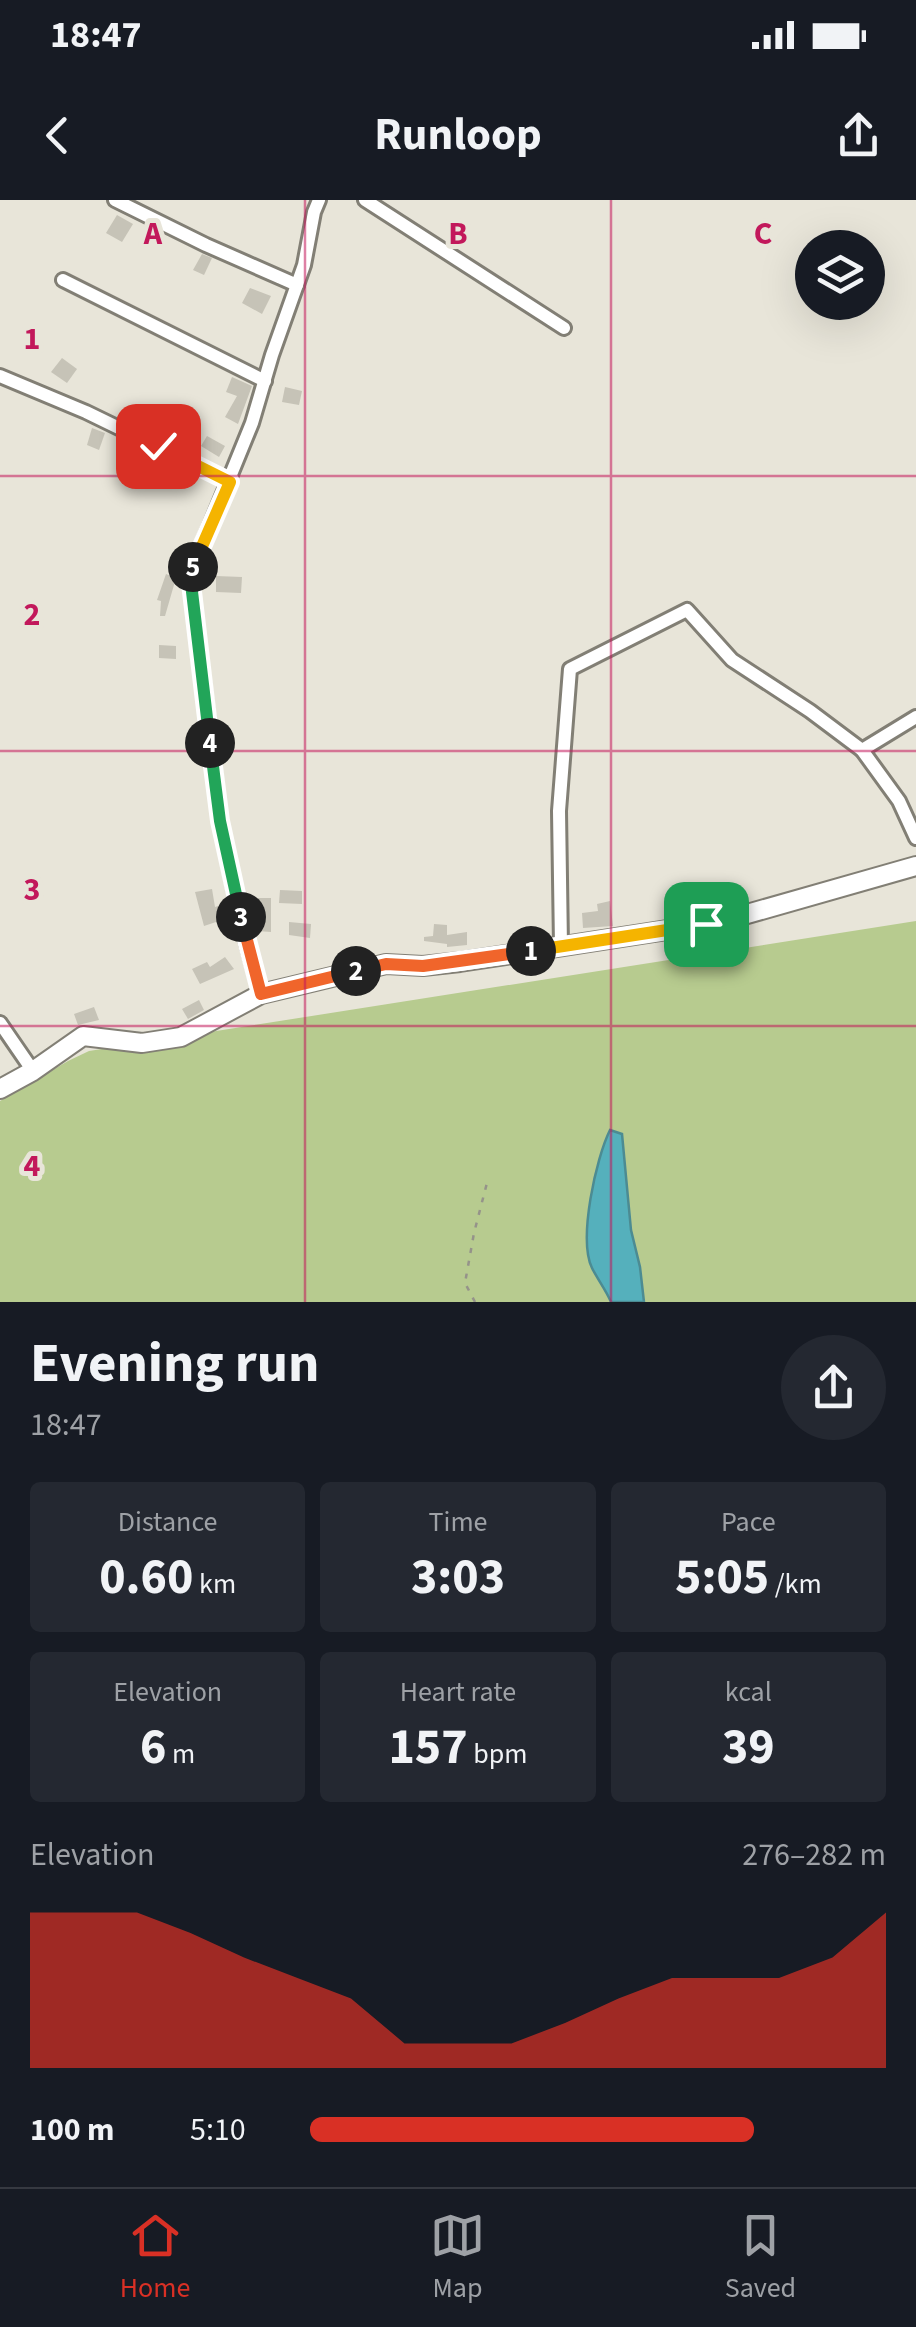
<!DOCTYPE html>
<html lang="en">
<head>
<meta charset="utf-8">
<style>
  :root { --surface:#171b24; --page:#242831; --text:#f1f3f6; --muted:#9ea1a6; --line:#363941; --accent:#d93025 }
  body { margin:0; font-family:"Source Sans 3",sans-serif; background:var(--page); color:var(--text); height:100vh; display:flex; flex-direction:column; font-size:38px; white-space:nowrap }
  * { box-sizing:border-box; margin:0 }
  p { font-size:32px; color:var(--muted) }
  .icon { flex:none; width:55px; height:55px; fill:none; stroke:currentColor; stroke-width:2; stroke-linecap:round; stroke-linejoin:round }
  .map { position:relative; height:1102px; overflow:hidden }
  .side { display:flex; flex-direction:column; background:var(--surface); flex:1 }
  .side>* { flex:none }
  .fabs { position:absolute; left:795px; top:30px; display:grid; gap:20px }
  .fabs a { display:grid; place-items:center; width:90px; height:90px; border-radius:50%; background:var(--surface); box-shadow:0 10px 40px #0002; font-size:50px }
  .pin { position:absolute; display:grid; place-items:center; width:85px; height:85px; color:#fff; margin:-42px; border-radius:20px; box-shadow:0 5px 15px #0006 }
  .km { position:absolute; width:50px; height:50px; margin:-25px; border-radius:50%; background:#222; color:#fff; font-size:28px; line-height:50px; text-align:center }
  .round { display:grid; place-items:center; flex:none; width:105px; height:105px; border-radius:52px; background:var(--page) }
  .summary { display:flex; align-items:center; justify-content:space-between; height:170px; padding:0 30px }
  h1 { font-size:55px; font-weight:700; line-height:75px }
  .metrics { display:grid; grid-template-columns:repeat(3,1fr); gap:15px; height:170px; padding:10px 30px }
  .metrics div { display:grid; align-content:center; border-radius:10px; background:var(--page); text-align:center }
  .metrics b { font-size:50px; font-weight:700 }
  .metrics small { font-size:28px; font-weight:400 }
  .metrics p { font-size:28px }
  .chart { height:280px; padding:20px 30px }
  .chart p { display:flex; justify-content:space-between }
  .chart svg { width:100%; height:180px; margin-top:10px; fill:var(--accent); opacity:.7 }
  ul { padding:0 30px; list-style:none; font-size:32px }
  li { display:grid; grid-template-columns:160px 120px 1fr; align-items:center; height:75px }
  li i { height:25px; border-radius:12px; background:var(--accent) }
  .status { display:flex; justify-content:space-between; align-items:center; height:70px; padding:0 50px; background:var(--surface); direction:ltr }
  .status svg { height:28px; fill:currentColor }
  header { display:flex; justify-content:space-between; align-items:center; height:130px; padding:0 30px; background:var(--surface); font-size:45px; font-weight:700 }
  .tab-bar { display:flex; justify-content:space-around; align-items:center; height:140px; border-top:2px solid var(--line); background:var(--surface); font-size:28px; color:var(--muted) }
  .tab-bar a { display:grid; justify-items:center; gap:5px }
  .tab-bar .on { color:var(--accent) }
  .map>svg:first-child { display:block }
  .green { fill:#b7cb8f }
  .water { fill:#55b0bc; stroke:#4c8b92; stroke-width:2.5 }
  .building { fill:#c6c3b7 }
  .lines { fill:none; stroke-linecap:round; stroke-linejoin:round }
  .street-casing { stroke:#827f75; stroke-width:18 }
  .secondary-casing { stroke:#827f75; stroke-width:22 }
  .path { stroke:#95938a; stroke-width:2.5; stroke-dasharray:5 8; stroke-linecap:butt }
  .street { stroke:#fff; stroke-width:12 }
  .secondary { stroke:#fff; stroke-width:18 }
  .split-1-casing { stroke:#fff; stroke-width:20 }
  .split-2-casing { stroke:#fff; stroke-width:20 }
  .split-3-casing { stroke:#fff; stroke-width:20 }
  .split-4-casing { stroke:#fff; stroke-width:20 }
  .split-5-casing { stroke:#fff; stroke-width:20 }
  .split-6-casing { stroke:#fff; stroke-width:20 }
  .split-1 { stroke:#f5b400; stroke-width:12 }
  .split-2 { stroke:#f0652b; stroke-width:12 }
  .split-3 { stroke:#f0652b; stroke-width:12 }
  .split-4 { stroke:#22a559; stroke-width:12 }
  .split-5 { stroke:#22a559; stroke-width:12 }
  .split-6 { stroke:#f5b400; stroke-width:12 }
  .grid { fill:none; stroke:#c2185b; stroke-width:2.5; stroke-opacity:0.55 }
  .grid-label { font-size:32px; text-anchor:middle; font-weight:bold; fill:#c2185b; stroke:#e8e5d9; stroke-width:10; stroke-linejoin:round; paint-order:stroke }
</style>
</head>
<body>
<div class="status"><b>18:47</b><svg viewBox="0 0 49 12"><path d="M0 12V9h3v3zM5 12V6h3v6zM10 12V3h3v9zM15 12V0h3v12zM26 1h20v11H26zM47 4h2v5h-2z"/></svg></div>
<header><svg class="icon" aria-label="back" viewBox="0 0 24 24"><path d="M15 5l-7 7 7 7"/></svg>Runloop<svg class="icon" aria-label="share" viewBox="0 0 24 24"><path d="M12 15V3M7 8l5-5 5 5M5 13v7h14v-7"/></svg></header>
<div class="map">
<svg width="916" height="1102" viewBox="0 0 916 1102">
  <rect width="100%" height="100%" fill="#e8e5d9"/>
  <!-- green -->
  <path class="green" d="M916,721V1102H0V901L68,861L89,851Z"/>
  <!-- water -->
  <path class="water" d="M610,930L622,934L631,1030L640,1067L644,1102H611C606,1090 598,1080 592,1068C578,1039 596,958 610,930Z"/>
  <!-- building -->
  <g class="building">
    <path d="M117,15L133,24L122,42L106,33Z"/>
    <path d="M202,54L212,58L204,75L193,70Z"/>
    <path d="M250,88L271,96L262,114L242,103Z"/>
    <path d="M62,158L77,169L67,183L51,172Z"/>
    <path d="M232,177L252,186L238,224L225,217L237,196L226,192Z"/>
    <path d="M285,187L302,191L299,205L282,202Z"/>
    <path d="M92,228L105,233L99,250L87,245Z"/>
    <path d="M207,236L225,246L219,257L201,246Z"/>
    <path d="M166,374L176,378L165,416H160L161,401L157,400Z"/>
    <path d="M216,376L242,377L241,393L216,392Z"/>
    <path d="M159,445L176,446V459L159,458Z"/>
    <path d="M212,689L215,707L218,706L222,720L204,726L195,692Z"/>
    <path d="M280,690L302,691V704L279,703Z"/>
    <path d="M692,693L694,707L678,709L676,696Z"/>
    <path d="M258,698H271V732L257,731Z"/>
    <path d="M610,701L613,726L583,728L582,713L598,711L597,704Z"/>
    <path d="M289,722L311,724L310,738L289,735Z"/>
    <path d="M434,724L447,725V735L467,732V745L447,747V744L424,741V737L433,736Z"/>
    <path d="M225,757L234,769L200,784L192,769L207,762L210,767Z"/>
    <path d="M199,800L204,810L188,819L182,809Z"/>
    <path d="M94,807L99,820L78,825L74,814Z"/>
  </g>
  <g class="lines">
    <defs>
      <g id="street">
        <path d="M115,0L206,45L297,85"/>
        <path d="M365,0L564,128"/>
        <path d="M63,80L265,181"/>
        <path d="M0,176L86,212L230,282"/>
        <path d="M916,517L862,550L899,601L916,638"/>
        <path d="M561,746L559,611L570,469L687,410L732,460L810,511L862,550"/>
        <path d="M261,794L242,725L220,621L190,375L252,223L272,155L304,65L314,12L319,0"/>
        <path d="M0,823L33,871"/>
      </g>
      <path id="secondary" d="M0,889L33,871L83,836L142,843L181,837L261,794L386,764L423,766L460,762L719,722L916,666"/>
    </defs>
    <!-- street casing -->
    <use href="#street" class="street-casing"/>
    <!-- secondary casing -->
    <use href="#secondary" class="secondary-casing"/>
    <!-- path -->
    <path class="path" d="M475,1102L465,1083L474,1033L488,979"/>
    <!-- street -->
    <use href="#street" class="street"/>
    <!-- secondary -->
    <use href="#secondary" class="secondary"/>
  </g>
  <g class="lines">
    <defs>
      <path id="split-1" d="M531,751L706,724"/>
      <path id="split-2" d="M356,771L386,764L423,766L531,751"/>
      <path id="split-3" d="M241,717L261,794L356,771"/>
      <path id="split-4" d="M210,543L220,621L241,717"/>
      <path id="split-5" d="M193,367L190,375L210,543"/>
      <path id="split-6" d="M158,246L230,282L193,367"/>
    </defs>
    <!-- split-1 casing -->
    <use href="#split-1" class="split-1-casing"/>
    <!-- split-2 casing -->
    <use href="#split-2" class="split-2-casing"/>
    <!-- split-3 casing -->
    <use href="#split-3" class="split-3-casing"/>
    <!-- split-4 casing -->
    <use href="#split-4" class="split-4-casing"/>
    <!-- split-5 casing -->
    <use href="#split-5" class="split-5-casing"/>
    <!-- split-6 casing -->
    <use href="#split-6" class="split-6-casing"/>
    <!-- split-1 -->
    <use href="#split-1" class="split-1"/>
    <!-- split-2 -->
    <use href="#split-2" class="split-2"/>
    <!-- split-3 -->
    <use href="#split-3" class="split-3"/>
    <!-- split-4 -->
    <use href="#split-4" class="split-4"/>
    <!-- split-5 -->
    <use href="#split-5" class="split-5"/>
    <!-- split-6 -->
    <use href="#split-6" class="split-6"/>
  </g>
  <!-- grid -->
  <path class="grid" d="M305,0V1102M611,0V1102M0,276H916M0,551H916M0,826H916"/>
  <g class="grid-label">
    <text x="153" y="44">A</text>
    <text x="458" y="44">B</text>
    <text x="763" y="44">C</text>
    <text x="32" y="149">1</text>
    <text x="32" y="425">2</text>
    <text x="32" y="700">3</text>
    <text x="32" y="976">4</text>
  </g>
</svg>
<div class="fabs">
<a><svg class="icon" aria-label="layers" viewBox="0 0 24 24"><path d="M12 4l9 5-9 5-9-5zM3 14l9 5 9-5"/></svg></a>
</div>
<div class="pin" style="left:706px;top:724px;background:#1e9e55"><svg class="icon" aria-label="arrive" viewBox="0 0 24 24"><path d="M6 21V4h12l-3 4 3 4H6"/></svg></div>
<div class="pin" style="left:158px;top:246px;background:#d93025"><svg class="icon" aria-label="check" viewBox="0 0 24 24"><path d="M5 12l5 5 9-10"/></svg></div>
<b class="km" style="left:531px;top:751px">1</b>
<b class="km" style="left:356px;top:771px">2</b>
<b class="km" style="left:241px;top:717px">3</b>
<b class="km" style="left:210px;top:543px">4</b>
<b class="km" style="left:193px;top:367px">5</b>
</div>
<section class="side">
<div class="summary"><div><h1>Evening run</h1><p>18:47</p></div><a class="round"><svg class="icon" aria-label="share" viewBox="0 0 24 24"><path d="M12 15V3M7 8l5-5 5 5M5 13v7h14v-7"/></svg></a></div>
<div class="metrics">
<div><p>Distance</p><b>0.60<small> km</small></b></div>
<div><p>Time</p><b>3:03</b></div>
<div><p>Pace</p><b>5:05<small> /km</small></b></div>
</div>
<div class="metrics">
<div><p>Elevation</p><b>6<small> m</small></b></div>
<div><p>Heart rate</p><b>157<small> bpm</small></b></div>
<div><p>kcal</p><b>39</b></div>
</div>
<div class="chart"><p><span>Elevation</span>276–282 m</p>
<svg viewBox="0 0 160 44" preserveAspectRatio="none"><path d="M0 44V6L10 6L20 6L30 11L40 17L50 22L60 27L70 38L80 38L90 38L100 33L110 27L120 22L130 22L140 22L150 17L160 6V44z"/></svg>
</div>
<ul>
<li><b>100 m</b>5:10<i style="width:77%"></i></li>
</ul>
</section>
<nav class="tab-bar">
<a class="on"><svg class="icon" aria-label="home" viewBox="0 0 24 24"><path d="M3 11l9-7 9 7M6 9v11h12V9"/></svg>Home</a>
<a><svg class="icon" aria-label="map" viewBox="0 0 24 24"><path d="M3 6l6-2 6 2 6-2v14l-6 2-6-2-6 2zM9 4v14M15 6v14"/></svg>Map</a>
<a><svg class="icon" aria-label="saved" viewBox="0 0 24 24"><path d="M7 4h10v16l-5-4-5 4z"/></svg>Saved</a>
</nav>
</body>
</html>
